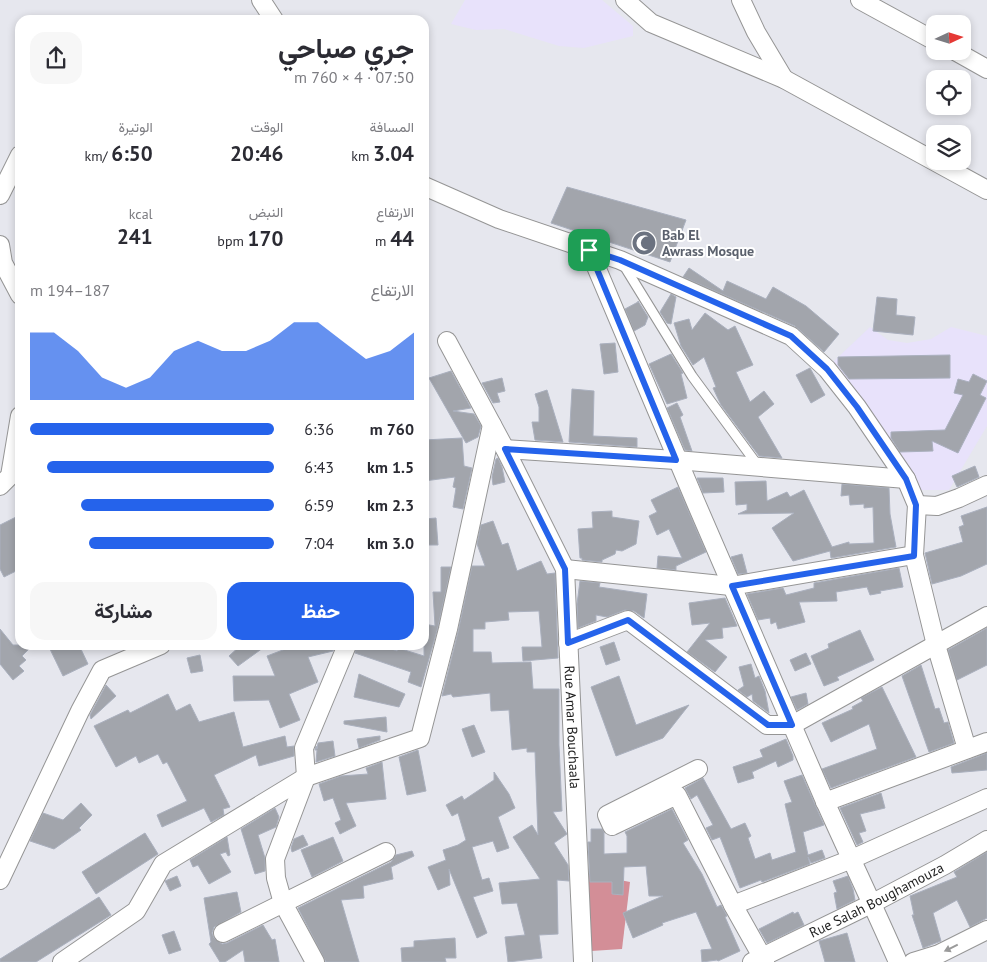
<!DOCTYPE html>
<html lang="ar">
<head>
<meta charset="utf-8">
<style>
  :root { --surface:#fff; --page:#f7f7f7; --text:#2b2b33; --muted:#7c7c81; --accent:#2563eb }
  body { margin:0; font-family:"PT Sans",Vazirmatn,sans-serif; background:var(--page); color:var(--text); direction:rtl; height:100vh; display:flex; flex-direction:column; font-size:19px; white-space:nowrap }
  * { box-sizing:border-box; margin:0 }
  p { font-size:16px; color:var(--muted) }
  .icon { flex:none; width:28px; height:28px; fill:none; stroke:currentColor; stroke-width:2; stroke-linecap:round; stroke-linejoin:round }
  .map { position:relative; flex:1; overflow:hidden; direction:ltr }
  .details { position:absolute; left:15px; top:15px; width:414px; height:635px; display:flex; flex-direction:column; background:var(--surface); border-radius:15px; box-shadow:0 2px 8px #0003; direction:rtl }
  .details>* { flex:none }
  .needle { width:32px; rotate:86deg }
  .fabs { position:absolute; left:926px; top:15px; display:grid; gap:10px }
  .fabs a { display:grid; place-items:center; width:45px; height:45px; border-radius:10px; background:var(--surface); box-shadow:0 2px 8px #0003; font-size:25px }
  .pin { position:absolute; display:grid; place-items:center; width:42px; height:42px; color:#fff; margin:-21px; border-radius:10px; box-shadow:0 2px 8px #0006 }
  .round { display:grid; place-items:center; flex:none; width:52px; height:52px; border-radius:15px; background:var(--page) }
  .headline { display:flex; align-items:center; justify-content:space-between; height:85px; padding:0 15px }
  h1 { font-size:28px; font-weight:700; line-height:38px }
  .stats { display:grid; grid-template-columns:repeat(3,1fr); gap:8px; height:85px; padding:5px 15px }
  .stats div { display:grid; align-content:center }
  .stats b { font-size:21px; font-weight:700 }
  .stats small { font-size:14px; font-weight:400 }
  .stats p { font-size:14px }
  .chart { height:140px; padding:10px 15px }
  .chart p { display:flex; justify-content:space-between }
  .chart svg { width:100%; height:90px; margin-top:5px; fill:var(--accent); opacity:.7 }
  .button { display:flex; gap:10px; margin-top:auto; padding:10px 15px }
  .button a { flex:1; height:58px; border-radius:15px; background:var(--accent); color:#fff; font-size:20px; font-weight:700; line-height:58px; text-align:center }
  .button a+a { background:var(--page); color:var(--text) }
  ul { padding:0 15px; list-style:none; font-size:16px }
  li { display:grid; grid-template-columns:80px 60px 1fr; align-items:center; height:38px }
  li i { height:12px; border-radius:6px; background:var(--accent) }
  .map>svg:first-child { display:block }
  .education { fill:#e8e2fb }
  .pitch { fill:#d38e97 }
  .building { fill:#a2a5ac; stroke:#aab0be }
  .lines { fill:none; stroke-linecap:round; stroke-linejoin:round }
  .lane-casing { stroke:#959595; stroke-width:11 }
  .street-casing { stroke:#959595; stroke-width:20 }
  .lane { stroke:#fff; stroke-width:9 }
  .street { stroke:#fff; stroke-width:18 }
  .oneway { fill:#9a9a9a }
  .route-casing { stroke:#fff; stroke-width:10 }
  .route { stroke:#2563eb; stroke-width:6 }
  .labels { text-anchor:middle; stroke-width:4; stroke-linejoin:round; paint-order:stroke }
  .worship-label { font-size:14px; font-weight:bold; fill:#5b616d; stroke:#fff; text-anchor:start }
  .street-label { font-size:14px; fill:#1e1e1e; stroke:#fff }
</style>
</head>
<body>
<div class="map">
<svg width="987" height="962" viewBox="0 0 987 962">
  <rect width="100%" height="100%" fill="#e6e7ee"/>
  <!-- education -->
  <g class="education">
    <path d="M465,0H602L633,26V36L584,48L559,46L504,29L476,30L451,24Z"/>
    <path d="M870,327L888,340L907,343L931,339L951,327L987,336V426L949,490H920L832,363Z"/>
  </g>
  <!-- pitch -->
  <path class="pitch" d="M585,873L630,882L622,949L591,951Z"/>
  <!-- building -->
  <g class="building">
    <path d="M567,187L686,220L670,262L551,223Z"/>
    <path d="M689,268L723,291L727,281L766,299L773,287L806,306L839,334L824,352L795,326L683,277Z"/>
    <path d="M671,294L676,297L671,324L667,323L660,312Z"/>
    <path d="M877,297L897,299L896,315L915,317L913,335L873,331Z"/>
    <path d="M638,301L648,317L645,325L634,331L625,309L638,302Z"/>
    <path d="M705,313L728,330L735,326L753,365L736,372L750,402L764,391L774,404L758,417L782,458L759,456L721,405L713,388L716,387L704,357L693,365L681,346L674,323L689,319L692,330Z"/>
    <path d="M615,343L618,372L604,374L600,344Z"/>
    <path d="M671,354L683,373L681,374L687,398L667,404L649,364Z"/>
    <path d="M950,355V378L849,379L838,365V357Z"/>
    <path d="M810,368L825,395L811,403L796,375Z"/>
    <path d="M451,371L471,408L453,411L474,414L481,426L478,437L466,443L429,378Z"/>
    <path d="M973,374L987,381L980,395L986,398L958,453L932,441L933,451L900,452L891,438V432L945,430L963,395L954,393L958,379L969,382Z"/>
    <path d="M502,378L505,391L497,393L500,402L493,403L482,383Z"/>
    <path d="M572,389L594,391L593,436L637,438V447L569,442Z"/>
    <path d="M547,390L563,442L535,440L532,422H539V407L535,394Z"/>
    <path d="M677,403L683,415L680,417L692,451L685,450L667,408Z"/>
    <path d="M462,438L464,466L472,468L463,509L453,507L456,488L453,487L455,477L424,481V440Z"/>
    <path d="M498,458L502,467L505,482L493,485L492,477L496,459Z"/>
    <path d="M975,466L979,477L957,487L952,476Z"/>
    <path d="M697,478H723L724,492L703,493Z"/>
    <path d="M766,481L767,501L787,492L790,497L804,490L832,547L849,542V544L874,543L873,507L864,508V504L850,505L849,495L841,496L842,484L889,488L890,514L896,547L831,558L830,551L793,561L772,528L794,513L738,514L747,510V504L736,505L735,482Z"/>
    <path d="M678,487L706,552L676,566V570L657,568L658,556L682,558L669,529L657,535L649,516L657,512L651,500Z"/>
    <path d="M987,507V564L961,576L932,584L925,553L963,542L959,527L964,525L961,516Z"/>
    <path d="M612,511V517L639,521L636,544L622,551L616,550L615,554L602,560V562L582,560V558H580L578,529L593,528L592,512Z"/>
    <path d="M20,515V569L4,577L0,569V525Z"/>
    <path d="M436,518L438,545H424V519Z"/>
    <path d="M493,521L502,545L508,543L517,571L541,561L547,574L555,573L558,658L523,661L522,647H542L539,611L508,612L509,620L485,622V629H473V652H491L492,663L531,662L533,689H559V745L562,811L553,812L567,834L554,843L568,865L569,881L557,880L558,934L539,935L542,958L508,962L505,937L525,935L517,903L502,904L499,883L540,879L513,837L532,825L538,835L535,752H527V748L512,750L509,710L491,711L490,693L453,697L451,694L442,696L458,632L472,566H485L477,544L481,525Z"/>
    <path d="M742,554L747,573L738,574L731,557Z"/>
    <path d="M441,567H451L438,627L421,687L408,682L411,672L355,653L357,645H381L397,651L398,648L424,656V624L435,626L433,592H441Z"/>
    <path d="M899,568L903,587L880,591L881,593L870,595L867,587L836,592L837,601L799,602L805,622L778,629L776,622L771,624L770,618L758,620L747,594L783,588L786,595L814,588V583Z"/>
    <path d="M580,581L600,583L599,587L647,594L644,618L634,611L625,610L607,617L596,615V621L578,628L577,604Z"/>
    <path d="M725,598L737,626L722,628L723,638L705,640L727,657L715,672L687,652L710,623L692,625L689,603Z"/>
    <path d="M987,628V665L957,680L948,650Z"/>
    <path d="M0,629L13,645H33L22,656L26,660L19,666L24,671L13,680L0,664Z"/>
    <path d="M860,630L874,660L837,677L839,680L824,686L811,656L829,648L828,644Z"/>
    <path d="M614,642L620,660L606,665L600,647Z"/>
    <path d="M48,645H79L88,664L63,676Z"/>
    <path d="M241,645H267L238,666L229,656Z"/>
    <path d="M296,645H335L333,651L308,657L318,682L289,694L300,720L280,728L269,700L234,701L233,676H275L267,656Z"/>
    <path d="M806,653L811,664L795,671L790,660Z"/>
    <path d="M200,655L203,671L191,673L187,658Z"/>
    <path d="M751,664L755,678L759,676L765,691L769,713L753,701L752,694L747,697L738,690L744,686L739,667Z"/>
    <path d="M921,665L935,709L939,708L944,723L948,722L954,743L929,752L902,676Z"/>
    <path d="M359,674L405,694L399,707L354,697Z"/>
    <path d="M619,676L636,725L689,705L663,738L616,756L591,687Z"/>
    <path d="M106,685L116,696L91,719L90,715Z"/>
    <path d="M882,687L916,757L831,788L822,769L877,749L869,724L831,742L822,723L853,709L852,707L863,701L861,698Z"/>
    <path d="M806,693L808,704L797,710L791,697Z"/>
    <path d="M168,694L176,711L190,704L199,722L234,712L243,747L285,736L287,747L294,746V756L259,766L256,755L214,775L230,807L223,809L224,815L211,822L204,808L162,827L157,815L187,801L167,762L163,764L158,754L139,763L136,756L116,767L94,726L128,710L130,713Z"/>
    <path d="M386,717L387,732L344,724V721Z"/>
    <path d="M474,725L485,752L472,757L462,729Z"/>
    <path d="M380,736V740L359,748L357,739Z"/>
    <path d="M786,739L793,756V760L778,767L776,761L752,772L754,778L738,783L733,767L763,757L760,750Z"/>
    <path d="M333,741L335,756L316,762L317,750H315L316,746L317,749L318,743Z"/>
    <path d="M418,750L426,791L407,795L399,757Z"/>
    <path d="M987,753V770L952,773L951,767Z"/>
    <path d="M382,762L386,799L346,803L356,826L340,834L335,823L341,820L333,798L324,801L319,784L341,776L368,774L366,768Z"/>
    <path d="M494,772L509,794L515,808L498,817L509,848L497,852L493,841L472,847L482,880L489,878L493,891L473,897L487,933L477,938L449,869L450,885L438,890L428,867L446,860L443,850L458,845L466,840L458,813L452,816L446,805L462,796L464,800L494,780Z"/>
    <path d="M802,775L824,825L803,832L808,855L822,850L825,858L811,863L808,857L810,864L762,882L761,880L740,888L720,837L712,840L706,828L713,825L697,795L691,799L685,788L703,778L731,829L745,823L751,836L748,838L755,859L770,853L772,860L796,852L785,804L792,802L784,781Z"/>
    <path d="M881,793L885,808L860,814L866,831L859,833L863,842L857,845L840,808Z"/>
    <path d="M81,803L92,815L79,828L81,830L54,849L30,841L43,813L63,820Z"/>
    <path d="M275,808L279,817L276,827L258,835L265,858V871L255,874L241,829Z"/>
    <path d="M672,809L688,840L683,843L702,874L717,907L721,905L726,914L727,916L725,917L740,951L718,961L717,960L702,962L701,950L712,949L696,912L662,923L663,925L633,938L623,913L663,896H649L646,866L624,867L623,895L612,894V882H590L588,842H591V829H602L604,832V854L627,853V836L625,832Z"/>
    <path d="M145,833L158,854L96,894L82,872Z"/>
    <path d="M303,835L308,845L292,852L291,848L294,839Z"/>
    <path d="M227,837L230,855L228,856L226,852L220,854L231,872L209,884L198,865L193,867L190,860Z"/>
    <path d="M333,837L343,861L312,877L301,850Z"/>
    <path d="M412,851L414,856L391,867L393,879L363,886L364,898L341,900L359,962H326L298,908L391,862L396,855Z"/>
    <path d="M987,852V918L970,927L957,900L933,913L941,941L923,948L912,915H914L910,896L957,877L954,872Z"/>
    <path d="M177,876L181,886L170,891L165,881Z"/>
    <path d="M848,876L853,889L855,900L837,909L834,893L837,892L833,881Z"/>
    <path d="M237,892L241,912L214,927L212,933L214,938L222,944L227,943L263,925L272,940L275,939L279,962H245L243,950L225,962H220L209,944L211,942L204,898Z"/>
    <path d="M99,897L111,915L36,962H0V959Z"/>
    <path d="M793,912L794,914L798,912L804,925L767,943L759,929Z"/>
    <path d="M174,931L181,950L169,954L162,935Z"/>
    <path d="M847,933L855,962H825L819,941Z"/>
    <path d="M455,938L456,958H445L446,962H402L401,948L414,947V941Z"/>
  </g>
  <g class="lines">
    <defs>
      <path id="lane" d="M623,264L692,376L759,467"/>
      <g id="street">
        <path d="M261,0L274,20"/>
        <path d="M625,0L651,23L784,79L987,190"/>
        <path d="M741,0L756,32L784,79"/>
        <path d="M860,0L935,41"/>
        <path d="M955,51L987,69"/>
        <path d="M424,186L499,219L620,260L791,336L827,369L857,407L906,479L917,505L914,555L936,645L967,749"/>
        <path d="M0,195L20,155"/>
        <path d="M0,245L3,263L20,295"/>
        <path d="M589,250C666,434 744,616 824,799C848,853 874,907 898,962"/>
        <path id="s1" d="M447,341L505,449L565,569L583,961"/>
        <path d="M505,449L676,460L906,479"/>
        <path d="M0,486L10,476L20,416"/>
        <path d="M917,505L937,506L959,498L987,485"/>
        <path d="M565,569L731,586L914,555"/>
        <path d="M568,643L628,620L767,725H792L987,616"/>
        <path d="M698,769L607,815L612,826L677,795L733,905L765,962"/>
        <path d="M825,802L987,742"/>
        <path d="M0,880L80,711L102,670L161,645"/>
        <path d="M733,905L852,859L987,798"/>
        <path d="M223,933L386,852"/>
        <path d="M62,962L136,911L163,864L306,777L420,738L448,629L492,425"/>
        <path d="M315,962L283,903L276,878L275,859L306,777L304,748L347,645"/>
        <path id="s2" d="M752,962L873,903L945,865L987,840"/>
        <path d="M913,962L939,954L987,930"/>
      </g>
    </defs>
    <!-- lane casing -->
    <use href="#lane" class="lane-casing"/>
    <!-- street casing -->
    <use href="#street" class="street-casing"/>
    <!-- lane -->
    <use href="#lane" class="lane"/>
    <!-- street -->
    <use href="#street" class="street"/>
  </g>
  <!-- one-way arrows -->
  <defs><path id="oneway-solid" d="M-6-.8H1V-3.2L6.5 0L1 3.2V.8H-6Z" transform="scale(1.25)"/></defs>
  <use class="oneway" href="#oneway-solid" transform="translate(951 948) rotate(154)"/>
  <g class="lines">
    <defs>
      <path id="route" d="M589,250L620,260L791,336L827,369L857,407L906,479L916,505L914,556L732,586L792,725H768L628,620L568,643L565,569L505,449L676,460Z"/>
    </defs>
    <!-- route casing -->
    <use href="#route" class="route-casing"/>
    <!-- route -->
    <use href="#route" class="route"/>
  </g>
  <!-- icons -->
  <defs>
    <symbol id="mosque-disc" viewBox="-11 -11 22 22"><circle r="9.5" fill="#6b7280" stroke="#fff"/><path d="M3.5-4.9A6 6 0 1 0 3.5 4.9A5 5 0 1 1 3.5-4.9Z" fill="#fff"/></symbol>
  </defs>
  <g fill-rule="evenodd">
    <use href="#mosque-disc" x="630" y="229" width="28" height="28"/>
  </g>
  <g class="labels">
    <!-- worship labels -->
    <g class="worship-label">
      <text x="662" y="240">Bab El<tspan x="662" dy="16">Awrass Mosque</tspan></text>
    </g>
    <!-- street labels -->
    <g class="street-label">
      <text dy="5" stroke="none"><textPath href="#s1" startOffset="415">Rue Amar Bouchaala</textPath></text>
      <text dy="5" stroke="none"><textPath href="#s2" startOffset="139">Rue Salah Boughamouza</textPath></text>
    </g>
  </g>
</svg>
<div class="fabs">
<a><svg class="needle" viewBox="-14 -14 28 28"><path d="M0-13l5 13h-10z" fill="#e53935"/><path d="M0 13l5-13h-10z" fill="#7c7c81"/></svg></a>
<a><svg class="icon" aria-label="locate" viewBox="0 0 24 24"><circle cx="12" cy="12" r="6"/><path d="M12 2v4M12 18v4M2 12h4M18 12h4"/></svg></a>
<a><svg class="icon" aria-label="layers" viewBox="0 0 24 24"><path d="M12 4l9 5-9 5-9-5zM3 14l9 5 9-5"/></svg></a>
</div>
<div class="pin" style="left:589px;top:250px;background:#1e9e55"><svg class="icon" aria-label="arrive" viewBox="0 0 24 24"><path d="M6 21V4h12l-3 4 3 4H6"/></svg></div>
<section class="details">
<div class="headline"><div><h1>جري صباحي</h1><p>07:50 · 4 × 760 m</p></div><a class="round"><svg class="icon" aria-label="share" viewBox="0 0 24 24"><path d="M12 15V3M7 8l5-5 5 5M5 13v7h14v-7"/></svg></a></div>
<div class="stats">
<div><p>المسافة</p><b>3.04<small> km</small></b></div>
<div><p>الوقت</p><b>20:46</b></div>
<div><p>الوتيرة</p><b>6:50<small> /km</small></b></div>
</div>
<div class="stats">
<div><p>الارتفاع</p><b>44<small> m</small></b></div>
<div><p>النبض</p><b>170<small> bpm</small></b></div>
<div><p>kcal</p><b>241</b></div>
</div>
<div class="chart"><p><span>الارتفاع</span>187–194 m</p>
<svg viewBox="0 0 160 44" preserveAspectRatio="none"><path d="M0 44V11L10 11L20 20L30 33L40 38L50 33L60 20L70 15L80 20L90 20L100 15L110 6L120 6L130 15L140 24L150 20L160 11V44z"/></svg>
</div>
<ul>
<li><b>760 m</b>6:36<i style="width:100%"></i></li>
<li><b>1.5 km</b>6:43<i style="width:93%"></i></li>
<li><b>2.3 km</b>6:59<i style="width:79%"></i></li>
<li><b>3.0 km</b>7:04<i style="width:76%"></i></li>
</ul>
<div class="button"><a>حفظ</a><a>مشاركة</a></div>
</section>
</div>
</body>
</html>
